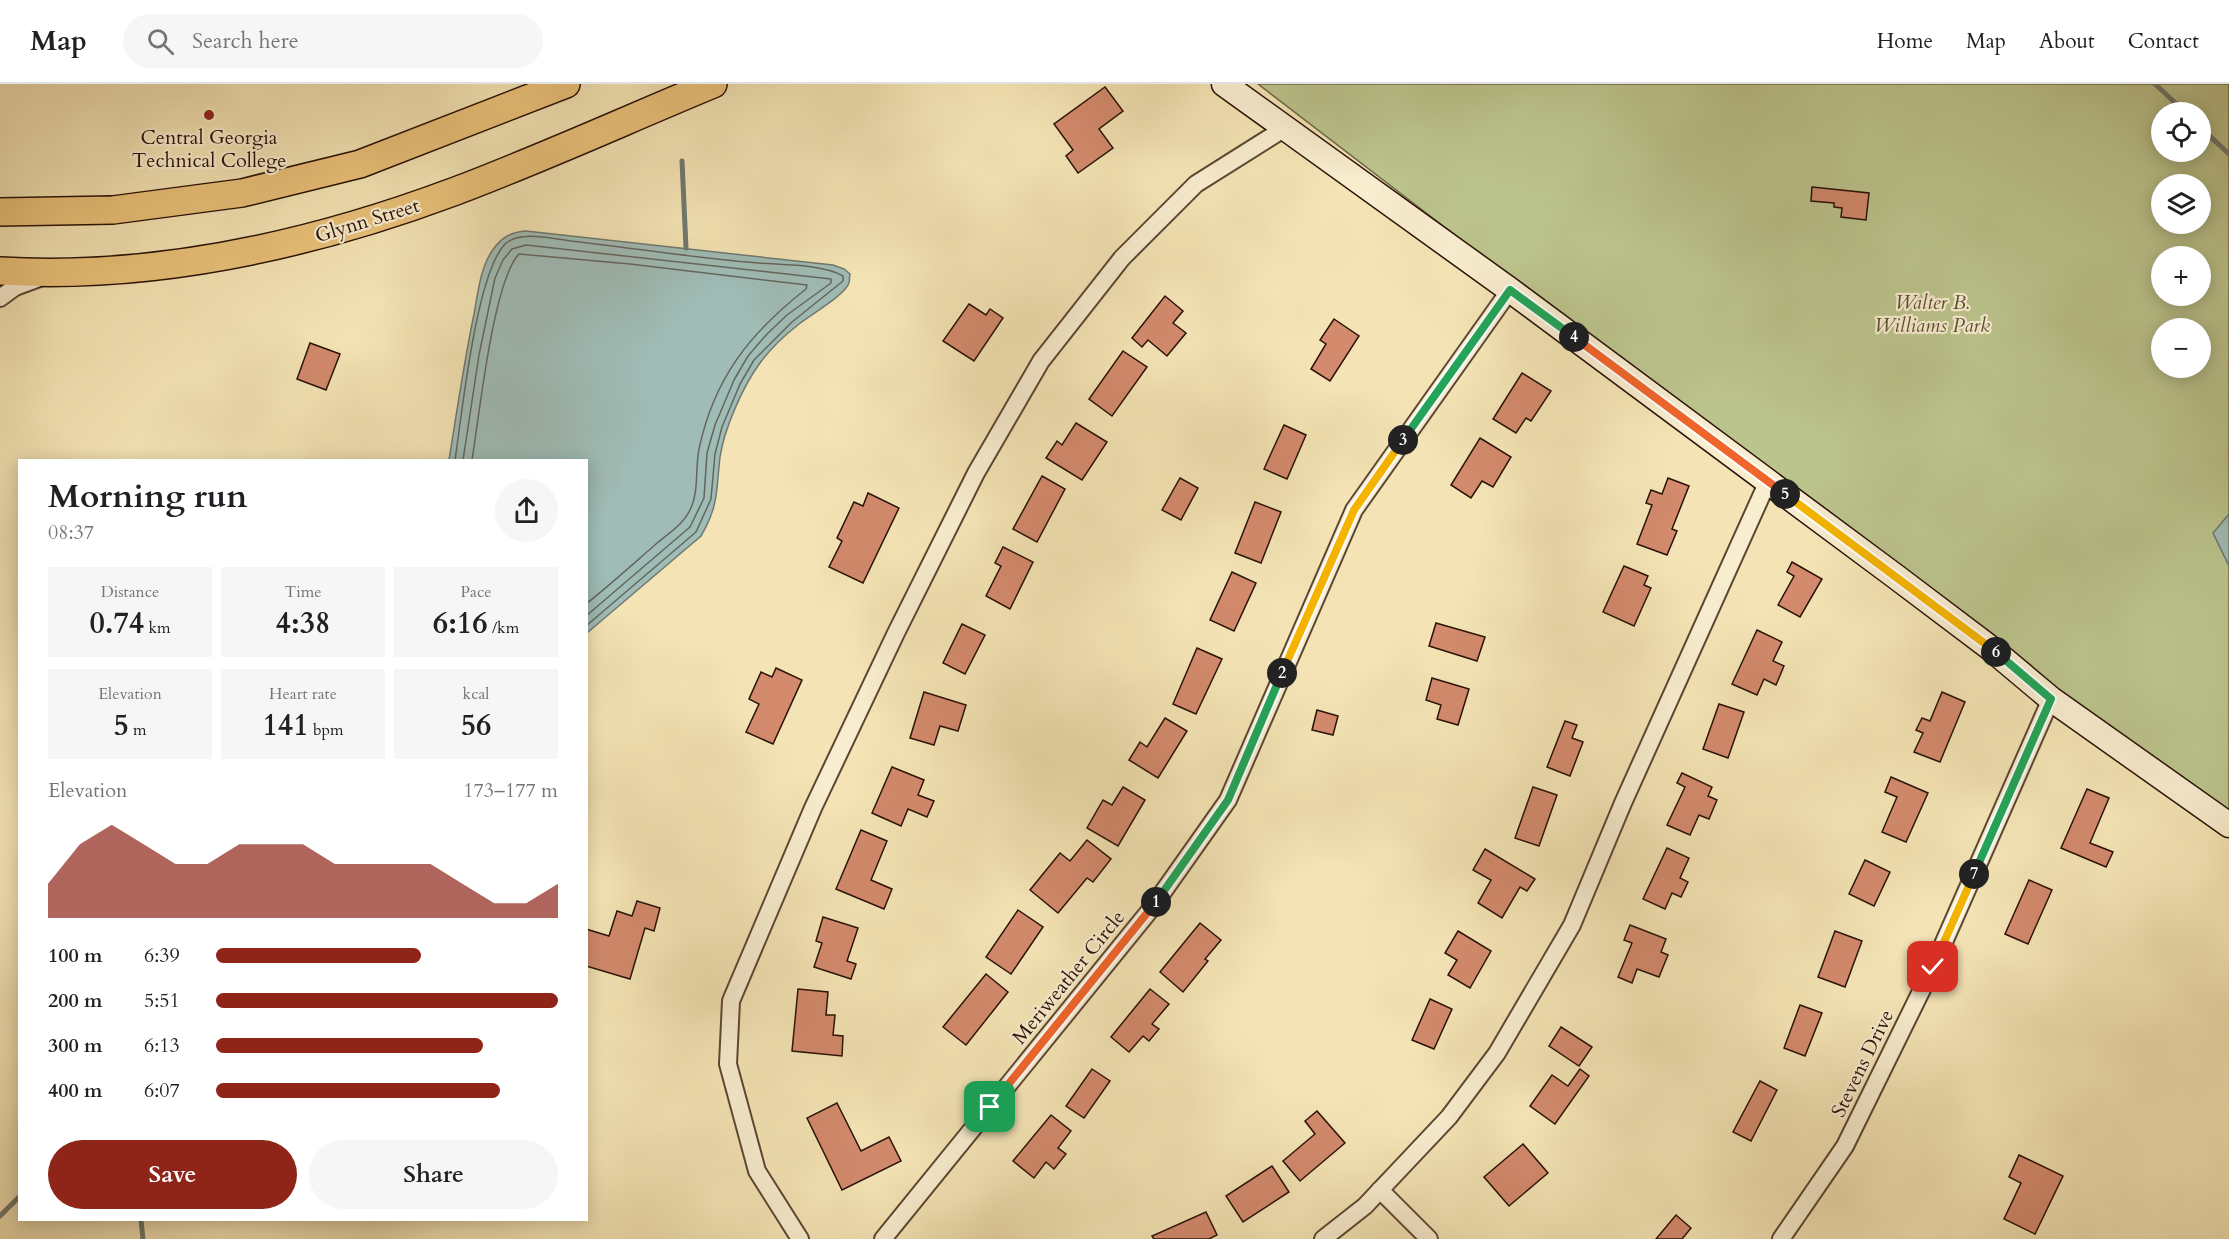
<!DOCTYPE html>
<html lang="en">
<head>
<meta charset="utf-8">
<style>
  :root { --surface:#fff; --page:#f6f6f6; --text:#202124; --muted:#757577; --line:#e0e0e0; --accent:#8f2418 }
  body { margin:0; font-family:Cardo,serif; background:var(--page); color:var(--text); height:100vh; display:flex; flex-direction:column; font-size:22px; white-space:nowrap }
  * { box-sizing:border-box; margin:0 }
  p { font-size:20px; color:var(--muted) }
  .icon { flex:none; width:33px; height:33px; fill:none; stroke:currentColor; stroke-width:2; stroke-linecap:round; stroke-linejoin:round }
  .map { position:relative; flex:1; overflow:hidden }
  .side { position:absolute; left:18px; top:375px; width:570px; height:762px; display:flex; flex-direction:column; background:var(--surface); border-radius:0px; box-shadow:0 3px 15px #0003 }
  .side>* { flex:none }
  .buttons { position:absolute; left:2151px; top:18px; display:grid; gap:12px }
  .buttons a { display:grid; place-items:center; width:60px; height:60px; border-radius:50%; background:var(--surface); box-shadow:0 3px 15px #0003; font-size:30px }
  .pin { position:absolute; display:grid; place-items:center; width:51px; height:51px; color:#fff; margin:-26px; border-radius:12px; box-shadow:0 3px 9px #0006 }
  .km { position:absolute; width:30px; height:30px; margin:-15px; border-radius:50%; background:#222; color:#fff; font-size:16px; line-height:30px; text-align:center }
  .round { display:grid; place-items:center; flex:none; width:63px; height:63px; border-radius:32px; background:var(--page) }
  .head { display:flex; align-items:center; justify-content:space-between; height:102px; padding:0 30px }
  h1 { font-size:33px; font-weight:600; line-height:45px }
  .stats { display:grid; grid-template-columns:repeat(3,1fr); gap:9px; height:102px; padding:6px 30px }
  .stats div { display:grid; align-content:center; border-radius:0px; background:var(--page); text-align:center }
  .stats b { font-size:30px; font-weight:600 }
  .stats small { font-size:16px; font-weight:400 }
  .stats p { font-size:16px }
  .chart { height:168px; padding:12px 30px }
  .chart p { display:flex; justify-content:space-between }
  .chart svg { width:100%; height:108px; margin-top:6px; fill:var(--accent); opacity:.7 }
  .button { display:flex; gap:12px; margin-top:auto; padding:12px 30px }
  .button a { flex:1; height:69px; border-radius:36px; background:var(--accent); color:#fff; font-size:24px; font-weight:600; line-height:69px; text-align:center }
  .button a+a { background:var(--page); color:var(--text) }
  ul { padding:0 30px; list-style:none; font-size:20px }
  li { display:grid; grid-template-columns:96px 72px 1fr; align-items:center; height:45px }
  li i { height:15px; border-radius:8px; background:var(--accent) }
  header { display:flex; align-items:center; gap:36px; box-sizing:border-box; height:84px; padding:0 30px; background:var(--surface); border-bottom:2px solid var(--line) }
  header strong { font-size:28px }
  nav { display:flex; gap:33px; margin-inline-start:auto; font-size:21px }
  .search { width:420px; height:54px; background:var(--page); display:flex; align-items:center; gap:15px; box-sizing:border-box; padding:0 21px; border-radius:33px; color:var(--muted); font-size:22px }
  .map>svg:first-child { display:block }
  .green { fill:#bcc48d; stroke:#726a4a; stroke-width:1.5; fill-rule:evenodd }
  .water { fill:#9fbcb6; stroke:#707870; stroke-width:1.5 }
  .lines { fill:none; stroke-linecap:round; stroke-linejoin:round }
  .shore { stroke:#64665e; stroke-width:1.5 }
  .stream { stroke:#707870; stroke-width:5 }
  .building { fill:#d38a6d; stroke:#291106; stroke-width:1.5 }
  .street-casing { stroke:#5c4632; stroke-width:20 }
  .secondary-casing { stroke:#291106; stroke-width:27 }
  .primary-casing { stroke:#291106; stroke-width:30 }
  .street { stroke:#f8edcf; stroke-width:16 }
  .secondary { stroke:#f8edcf; stroke-width:24 }
  .primary { stroke:#eac27a; stroke-width:27 }
  .split-1-casing { stroke:#fff; stroke-width:12 }
  .split-2-casing { stroke:#fff; stroke-width:12 }
  .split-3-casing { stroke:#fff; stroke-width:12 }
  .split-4-casing { stroke:#fff; stroke-width:12 }
  .split-5-casing { stroke:#fff; stroke-width:12 }
  .split-6-casing { stroke:#fff; stroke-width:12 }
  .split-7-casing { stroke:#fff; stroke-width:12 }
  .split-8-casing { stroke:#fff; stroke-width:12 }
  .split-1 { stroke:#f0652b; stroke-width:8 }
  .split-2 { stroke:#22a559; stroke-width:8 }
  .split-3 { stroke:#f5b400; stroke-width:8 }
  .split-4 { stroke:#22a559; stroke-width:8 }
  .split-5 { stroke:#f0652b; stroke-width:8 }
  .split-6 { stroke:#f5b400; stroke-width:8 }
  .split-7 { stroke:#22a559; stroke-width:8 }
  .split-8 { stroke:#f5b400; stroke-width:8 }
  .poi-dot { fill:#8f2418; stroke:#f8edcf; stroke-width:2 }
  .labels { text-anchor:middle; stroke-width:4.5; stroke-linejoin:round; paint-order:stroke }
  .poi-label { font-size:20px; fill:#291106; stroke:#f8edcf }
  .street-label { font-size:20px; fill:#291106; stroke:#f8edcf }
  .park-label { font-size:20px; font-style:italic; fill:#5c5035; stroke:#f8edcf }
</style>
</head>
<body>
<header>
<strong>Map</strong>
<div class="search"><svg class="icon" aria-label="search" viewBox="0 0 24 24"><circle cx="10" cy="10" r="6"/><path d="M15 15l6 6"/></svg>Search here</div>
<nav><a>Home</a><a>Map</a><a>About</a><a>Contact</a></nav>
</header>
<div class="map">
<svg width="2229" height="1155" viewBox="0 0 2229 1155">
  <rect width="100%" height="100%" fill="#f4e4b5"/>
  <filter id="stains"><feTurbulence type="fractalNoise" baseFrequency=".00333" numOctaves="4"/><feColorMatrix values="0 0 0 0 .2 0 0 0 0 .09 0 0 0 0 .02 0 0 0 .5 -.17"/></filter>
  <radialGradient id="worn" r=".72"><stop offset=".6" stop-color="#630" stop-opacity="0"/><stop offset="1" stop-color="#630" stop-opacity=".3"/></radialGradient>
  <!-- green -->
  <path class="green" d="M1258,0H2229V733L2156,689ZM2162,28H2200V68H2162ZM2162,100H2200V140H2162ZM2162,172H2200V212H2162ZM2162,244H2200V284H2162Z"/>
  <!-- water -->
  <g class="water">
    <path d="M526,147L833,181L844,185L850,190C849,193 850,196 849,199C844,212 810,231 799,240C785,251 770,265 760,279C743,302 724,345 720,373C716,407 719,421 701,452L587,549L586,376H449C457,327 464,278 474,230C478,209 480,185 492,167C501,154 510,148 526,147Z"/>
    <path d="M2229,430V482L2213,449Z"/>
  </g>
  <g class="lines">
    <!-- shore -->
    <g class="shore">
      <path d="M455,376C462,330 476,190 505,160C520,146 553,155 571,157C633,164 695,174 758,179C781,181 824,180 843,192V197L792,238L754,276L740,300L722,343L715,370L711,415L696,448L586,542"/>
      <path d="M463,376L479,271L495,194L503,176L512,165L526,161L831,195V199L787,231L767,250L748,272L734,296L715,341L707,369L704,414L690,443L586,532"/>
      <path d="M472,376C479,334 493,197 519,170L630,180L807,201L806,205C750,249 714,294 699,365C695,385 699,406 691,424C684,440 669,449 656,460C633,480 610,501 586,520"/>
    </g>
    <!-- stream -->
    <g class="stream">
      <path d="M2155,0L2185,28"/>
      <path d="M2200,43L2229,70"/>
      <path d="M682,77L686,164"/>
      <path d="M0,1132L20,1112"/>
      <path d="M141,1136L143,1155"/>
    </g>
  </g>
  <!-- building -->
  <g class="building">
    <path d="M1105,3L1123,27L1099,45L1113,64L1078,89L1066,72L1073,66L1054,40Z"/>
    <path d="M1812,103L1869,109L1866,136L1841,133L1842,124L1834,123V119L1811,117Z"/>
    <path d="M1165,212L1183,227L1173,239L1186,249L1167,272L1148,256L1142,263L1132,254Z"/>
    <path d="M969,220L986,231L990,225L1003,234L974,277L943,257Z"/>
    <path d="M1334,235L1359,252L1330,297L1311,285L1326,260L1320,256Z"/>
    <path d="M310,259L340,270L326,306L297,295Z"/>
    <path d="M1123,267L1147,283L1112,332L1089,315Z"/>
    <path d="M1522,289L1551,307L1531,337L1526,334L1516,349L1493,335Z"/>
    <path d="M1076,339L1107,358L1082,396L1046,374L1057,357L1062,361Z"/>
    <path d="M1284,341L1306,351L1287,395L1264,385Z"/>
    <path d="M1480,354L1511,373L1493,403L1482,397L1471,414L1451,401Z"/>
    <path d="M1042,392L1065,405L1037,458L1013,445Z"/>
    <path d="M1180,394L1198,404L1181,436L1162,426Z"/>
    <path d="M1668,394L1689,402L1672,445L1677,447L1667,471L1637,460L1652,421L1646,419L1651,406L1662,410Z"/>
    <path d="M868,409L899,424L863,499L829,483L842,457L837,454L854,418L863,422Z"/>
    <path d="M1255,418L1281,428L1261,479L1235,469Z"/>
    <path d="M1003,463L1033,478L1010,525L986,512L1001,482L995,479Z"/>
    <path d="M1792,478L1822,495L1800,533L1778,521L1794,492L1787,488Z"/>
    <path d="M1624,482L1648,492L1644,501L1651,504L1634,542L1603,528Z"/>
    <path d="M1232,488L1256,499L1234,547L1210,536Z"/>
    <path d="M1436,539L1485,553L1477,577L1429,562Z"/>
    <path d="M962,540L985,551L965,590L943,579Z"/>
    <path d="M1757,546L1782,558L1773,577L1784,582L1776,601L1764,595L1757,611L1732,600Z"/>
    <path d="M1197,564L1222,575L1196,630L1173,620Z"/>
    <path d="M776,584L802,596L773,660L746,648L759,620L749,615L761,588L772,593Z"/>
    <path d="M1432,594L1469,605L1458,641L1437,635L1441,621L1426,616Z"/>
    <path d="M924,608L966,621L958,647L940,642L934,661L910,654Z"/>
    <path d="M1942,608L1965,618L1940,678L1914,668L1923,649L1916,646L1922,634L1930,637Z"/>
    <path d="M1719,620L1744,628L1728,674L1703,665Z"/>
    <path d="M1317,626L1338,632L1333,651L1312,646Z"/>
    <path d="M1165,634L1187,647L1158,694L1129,676L1140,658L1147,663Z"/>
    <path d="M1565,637L1577,641L1572,654L1583,658L1570,692L1547,683Z"/>
    <path d="M892,683L924,696L918,711L934,717L927,733L908,725L901,742L872,729Z"/>
    <path d="M1682,689L1712,703L1708,712L1717,716L1709,735L1699,731L1690,751L1667,741L1685,703L1677,699Z"/>
    <path d="M1891,693L1928,709L1906,758L1882,748L1897,713L1885,708Z"/>
    <path d="M1123,703L1145,716L1118,762L1087,744L1103,716L1112,721Z"/>
    <path d="M1533,703L1557,711L1539,762L1515,754Z"/>
    <path d="M2087,705L2109,714L2090,759L2113,768L2106,783L2061,764Z"/>
    <path d="M861,746L887,757L871,796L892,805L884,825L836,805Z"/>
    <path d="M1087,756L1111,775L1093,798L1087,794L1058,829L1030,806L1060,769L1070,777Z"/>
    <path d="M1667,764L1689,774L1680,794L1688,798L1681,813L1672,809L1665,825L1643,815Z"/>
    <path d="M1485,765L1535,795L1527,807L1520,803L1502,834L1478,819L1491,796L1473,786Z"/>
    <path d="M1865,776L1890,788L1874,822L1849,810Z"/>
    <path d="M2029,796L2052,806L2028,860L2005,850Z"/>
    <path d="M637,817L660,824L654,847L645,844L630,895L586,882V845L609,852L617,827L632,832Z"/>
    <path d="M1018,826L1043,843L1011,890L986,873Z"/>
    <path d="M823,833L858,844L847,877L856,880L851,895L814,883L822,859L816,857Z"/>
    <path d="M1200,839L1221,856L1205,875L1208,877L1183,908L1160,888Z"/>
    <path d="M1630,841L1666,855L1661,868L1668,871L1659,893L1637,885L1632,899L1618,893L1632,859L1624,856Z"/>
    <path d="M1458,847L1491,867L1470,904L1448,891L1457,876L1445,869Z"/>
    <path d="M1835,847L1862,857L1845,903L1818,893Z"/>
    <path d="M986,890L1008,908L966,961L943,943Z"/>
    <path d="M798,905L828,908L826,931H835L833,951L843,952L842,972L792,967Z"/>
    <path d="M1150,905L1169,920L1152,940L1159,945L1149,957L1143,952L1129,968L1111,953Z"/>
    <path d="M1430,915L1452,925L1434,965L1412,956Z"/>
    <path d="M1800,921L1822,929L1805,972L1784,964Z"/>
    <path d="M1561,943L1592,963L1579,982L1549,962Z"/>
    <path d="M1092,985L1110,997L1084,1034L1066,1022Z"/>
    <path d="M1580,985L1589,992L1555,1040L1530,1022L1552,991L1568,1002Z"/>
    <path d="M1760,997L1777,1006L1751,1057L1733,1048Z"/>
    <path d="M837,1019L861,1067L889,1053L901,1077L842,1106L807,1034Z"/>
    <path d="M1317,1027L1345,1059L1300,1097L1283,1077L1315,1050L1305,1037Z"/>
    <path d="M1051,1031L1071,1047L1058,1064L1066,1070L1054,1085L1046,1078L1034,1094L1013,1077Z"/>
    <path d="M1523,1060L1548,1089L1509,1122L1484,1093Z"/>
    <path d="M2019,1071L2063,1092L2035,1150L2004,1135L2021,1099L2009,1093Z"/>
    <path d="M1272,1082L1289,1108L1243,1138L1226,1112Z"/>
    <path d="M1206,1128L1217,1151L1209,1155H1154L1152,1152Z"/>
    <path d="M1676,1131L1691,1144L1682,1155H1656Z"/>
  </g>
  <g class="lines">
    <defs>
      <g id="street">
        <path d="M0,214L15,203L42,193"/>
        <path d="M1380,1106L1429,1155"/>
        <path d="M800,1155L757,1087L728,980L731,917L813,724L896,549L976,389L1041,277L1122,174L1196,100L1285,44"/>
        <path d="M883,1155L1151,825L1228,716L1354,426L1510,206"/>
        <path d="M1323,1155L1365,1122L1449,1033L1497,969L1572,841L1623,719L1768,397"/>
        <path d="M1781,1155L1845,1062L1933,883L2051,615"/>
      </g>
      <path id="secondary" d="M1224,0L1510,206L1895,492L1989,563L2051,615L2229,741"/>
      <g id="primary">
        <path d="M0,128L113,126L242,109L360,80L566,0"/>
        <path d="M0,187C155,196 308,162 453,108C541,75 626,36 713,0"/>
      </g>
    </defs>
    <!-- street casing -->
    <use href="#street" class="street-casing"/>
    <!-- secondary casing -->
    <use href="#secondary" class="secondary-casing"/>
    <!-- primary casing -->
    <use href="#primary" class="primary-casing"/>
    <!-- street -->
    <use href="#street" class="street"/>
    <!-- secondary -->
    <use href="#secondary" class="secondary"/>
    <!-- primary -->
    <use href="#primary" class="primary"/>
  </g>
  <g class="lines">
    <defs>
      <path id="split-1" d="M990,1023L1156,818"/>
      <path id="split-2" d="M1156,818L1228,716L1282,589"/>
      <path id="split-3" d="M1282,589L1354,426L1403,356"/>
      <path id="split-4" d="M1403,356L1510,206L1574,253"/>
      <path id="split-5" d="M1574,253L1785,410"/>
      <path id="split-6" d="M1785,410L1996,568"/>
      <path id="split-7" d="M1974,790L2051,615L1996,568"/>
      <path id="split-8" d="M1933,883L1974,790"/>
    </defs>
    <!-- split-1 casing -->
    <use href="#split-1" class="split-1-casing"/>
    <!-- split-2 casing -->
    <use href="#split-2" class="split-2-casing"/>
    <!-- split-3 casing -->
    <use href="#split-3" class="split-3-casing"/>
    <!-- split-4 casing -->
    <use href="#split-4" class="split-4-casing"/>
    <!-- split-5 casing -->
    <use href="#split-5" class="split-5-casing"/>
    <!-- split-6 casing -->
    <use href="#split-6" class="split-6-casing"/>
    <!-- split-7 casing -->
    <use href="#split-7" class="split-7-casing"/>
    <!-- split-8 casing -->
    <use href="#split-8" class="split-8-casing"/>
    <!-- split-1 -->
    <use href="#split-1" class="split-1"/>
    <!-- split-2 -->
    <use href="#split-2" class="split-2"/>
    <!-- split-3 -->
    <use href="#split-3" class="split-3"/>
    <!-- split-4 -->
    <use href="#split-4" class="split-4"/>
    <!-- split-5 -->
    <use href="#split-5" class="split-5"/>
    <!-- split-6 -->
    <use href="#split-6" class="split-6"/>
    <!-- split-7 -->
    <use href="#split-7" class="split-7"/>
    <!-- split-8 -->
    <use href="#split-8" class="split-8"/>
  </g>
  <!-- markers -->
  <circle class="poi-dot" cx="209" cy="31" r="6"/>
  <g class="labels">
    <!-- poi labels -->
    <g class="poi-label">
      <text x="209" y="60">Central Georgia<tspan x="209" dy="23">Technical College</tspan></text>
    </g>
    <!-- street labels -->
    <g class="street-label">
      <text transform="translate(367 136) rotate(-17)" y="7">Glynn Street</text>
      <text transform="translate(1068 893) rotate(-51)" y="7">Meriweather Circle</text>
      <text transform="translate(1862 979) rotate(-64)" y="7">Stevens Drive</text>
    </g>
    <!-- park labels -->
    <g class="park-label">
      <text x="1932" y="225">Walter B.<tspan x="1932" dy="23">Williams Park</tspan></text>
    </g>
  </g>
  <rect width="100%" height="100%" filter="url(#stains)"/>
  <rect width="100%" height="100%" fill="url(#worn)"/>
</svg>
<div class="buttons">
<a><svg class="icon" aria-label="locate" viewBox="0 0 24 24"><circle cx="12" cy="12" r="6"/><path d="M12 2v4M12 18v4M2 12h4M18 12h4"/></svg></a>
<a><svg class="icon" aria-label="layers" viewBox="0 0 24 24"><path d="M12 4l9 5-9 5-9-5zM3 14l9 5 9-5"/></svg></a>
<a>+</a>
<a>−</a>
</div>
<div class="pin" style="left:990px;top:1023px;background:#1e9e55"><svg class="icon" aria-label="arrive" viewBox="0 0 24 24"><path d="M6 21V4h12l-3 4 3 4H6"/></svg></div>
<div class="pin" style="left:1933px;top:883px;background:#d93025"><svg class="icon" aria-label="check" viewBox="0 0 24 24"><path d="M5 12l5 5 9-10"/></svg></div>
<b class="km" style="left:1156px;top:818px">1</b>
<b class="km" style="left:1282px;top:589px">2</b>
<b class="km" style="left:1403px;top:356px">3</b>
<b class="km" style="left:1574px;top:253px">4</b>
<b class="km" style="left:1785px;top:410px">5</b>
<b class="km" style="left:1996px;top:568px">6</b>
<b class="km" style="left:1974px;top:790px">7</b>
<section class="side">
<div class="head"><div><h1>Morning run</h1><p>08:37</p></div><a class="round"><svg class="icon" aria-label="share" viewBox="0 0 24 24"><path d="M12 15V3M7 8l5-5 5 5M5 13v7h14v-7"/></svg></a></div>
<div class="stats">
<div><p>Distance</p><b>0.74<small> km</small></b></div>
<div><p>Time</p><b>4:38</b></div>
<div><p>Pace</p><b>6:16<small> /km</small></b></div>
</div>
<div class="stats">
<div><p>Elevation</p><b>5<small> m</small></b></div>
<div><p>Heart rate</p><b>141<small> bpm</small></b></div>
<div><p>kcal</p><b>56</b></div>
</div>
<div class="chart"><p><span>Elevation</span>173–177 m</p>
<svg viewBox="0 0 160 44" preserveAspectRatio="none"><path d="M0 44V30L10 14L20 6L30 14L40 22L50 22L60 14L70 14L80 14L90 22L100 22L110 22L120 22L130 30L140 38L150 38L160 30V44z"/></svg>
</div>
<ul>
<li><b>100 m</b>6:39<i style="width:60%"></i></li>
<li><b>200 m</b>5:51<i style="width:100%"></i></li>
<li><b>300 m</b>6:13<i style="width:78%"></i></li>
<li><b>400 m</b>6:07<i style="width:83%"></i></li>
</ul>
<div class="button"><a>Save</a><a>Share</a></div>
</section>
</div>
</body>
</html>
